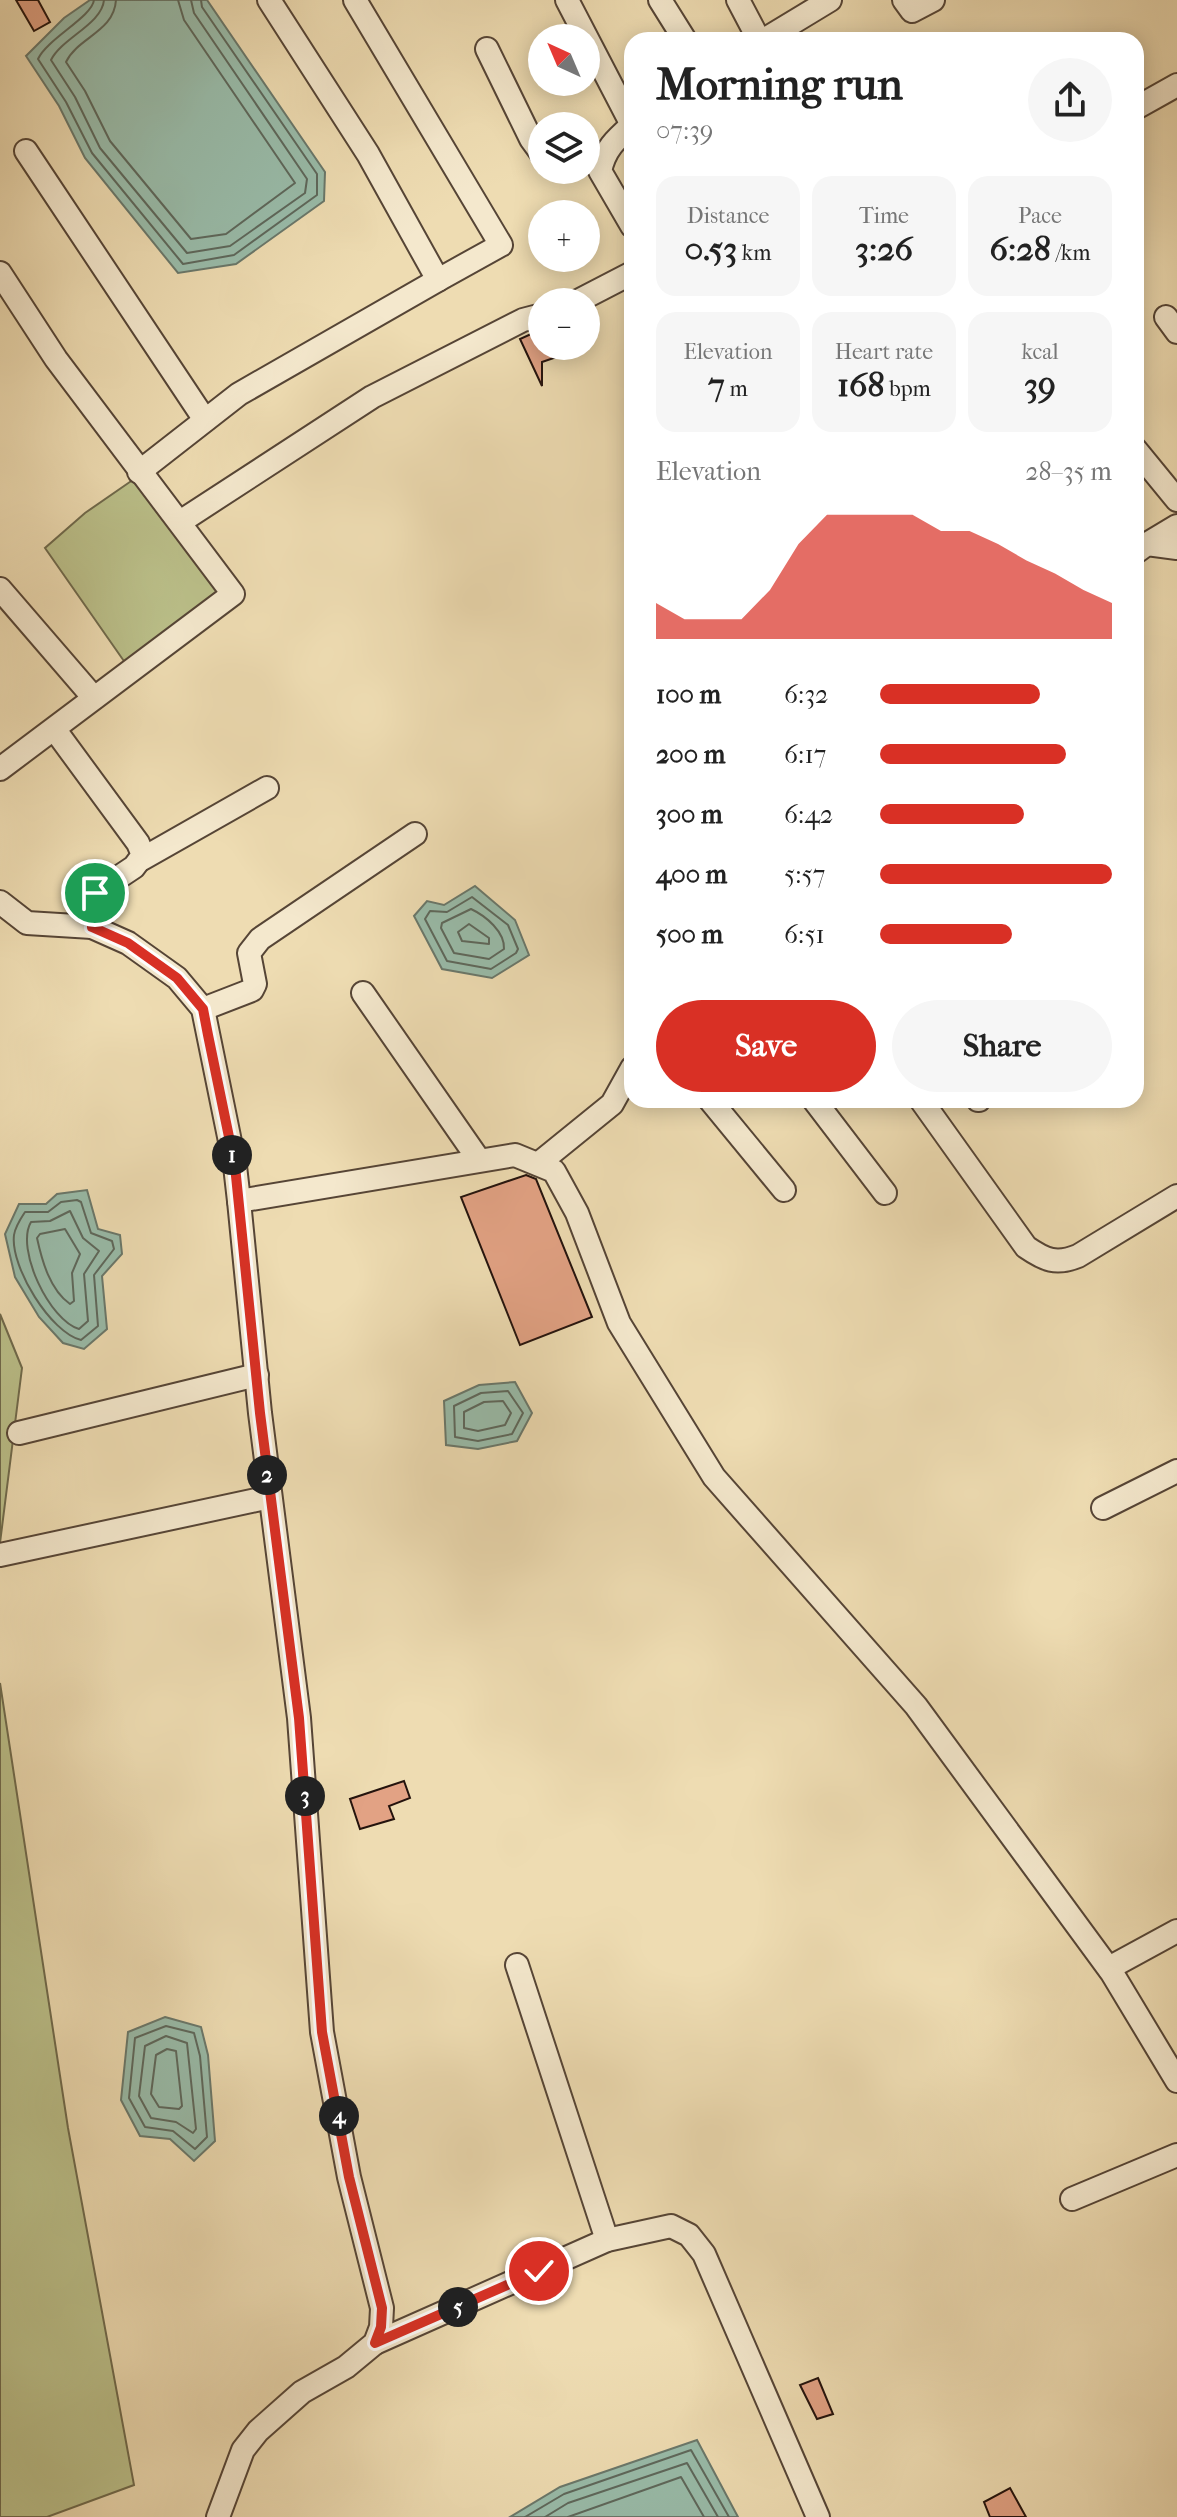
<!DOCTYPE html>
<html lang="en">
<head>
<meta charset="utf-8">
<style>
  :root { --surface:#fff; --page:#f6f6f6; --text:#222; --muted:#767676; --accent:#d93025 }
  body { margin:0; font-family:"IM FELL French Canon",serif; background:var(--page); color:var(--text); height:100vh; display:flex; flex-direction:column; font-size:30px; white-space:nowrap }
  * { box-sizing:border-box; margin:0 }
  p { font-size:26px; color:var(--muted) }
  .icon { flex:none; width:44px; height:44px; fill:none; stroke:currentColor; stroke-width:2; stroke-linecap:round; stroke-linejoin:round }
  .map { position:relative; flex:1; overflow:hidden }
  .sheet { position:absolute; left:624px; top:32px; width:520px; height:1076px; display:flex; flex-direction:column; background:var(--surface); border-radius:24px; box-shadow:0 4px 20px #0003 }
  .sheet>* { flex:none }
  .needle { width:52px; rotate:316deg }
  .controls { position:absolute; left:528px; top:24px; display:grid; gap:16px }
  .controls a { display:grid; place-items:center; width:72px; height:72px; border-radius:50%; background:var(--surface); box-shadow:0 4px 20px #0003; font-size:40px }
  .pin { position:absolute; display:grid; place-items:center; width:68px; height:68px; color:#fff; margin:-34px; border:4px solid #fff; border-radius:50%; box-shadow:0 2px 8px #0007 }
  .km { position:absolute; width:40px; height:40px; margin:-20px; border-radius:50%; background:#222; color:#fff; font-size:22px; line-height:40px; text-align:center }
  .round { display:grid; place-items:center; flex:none; width:84px; height:84px; border-radius:42px; background:var(--page) }
  .overview { display:flex; align-items:center; justify-content:space-between; height:136px; padding:0 32px }
  h1 { font-size:44px; font-weight:800; line-height:60px }
  .figures { display:grid; grid-template-columns:repeat(3,1fr); gap:12px; height:136px; padding:8px 32px }
  .figures div { display:grid; align-content:center; border-radius:20px; background:var(--page); text-align:center }
  .figures b { font-size:34px; font-weight:800 }
  .figures small { font-size:22px; font-weight:400 }
  .figures p { font-size:22px }
  .chart { height:224px; padding:16px 32px }
  .chart p { display:flex; justify-content:space-between }
  .chart svg { width:100%; height:144px; margin-top:8px; fill:var(--accent); opacity:.7 }
  .primary-button { display:flex; gap:16px; margin-top:auto; padding:16px 32px }
  .primary-button a { flex:1; height:92px; border-radius:48px; background:var(--accent); color:#fff; font-size:32px; font-weight:800; line-height:92px; text-align:center }
  .primary-button a+a { background:var(--page); color:var(--text) }
  ul { padding:0 32px; list-style:none; font-size:26px }
  li { display:grid; grid-template-columns:128px 96px 1fr; align-items:center; height:60px }
  li i { height:20px; border-radius:10px; background:var(--accent) }
  .map>svg:first-child { display:block }
  .green { fill:#bbc08a; stroke:#706a4c; stroke-width:2 }
  .water { fill:#99bcaa; stroke:#6a786b; stroke-width:2 }
  .lines { fill:none; stroke-linecap:round; stroke-linejoin:round }
  .shore { stroke:#5e685c; stroke-width:2 }
  .building { fill:#e2a284; stroke:#24130d; stroke-width:2 }
  .street-casing { stroke:#564536; stroke-width:26 }
  .street { stroke:#f4e8cd; stroke-width:22 }
  .route-casing { stroke:#fff; stroke-width:16 }
  .route { stroke:#d93025; stroke-width:10 }
</style>
</head>
<body>
<div class="map">
<svg width="1177" height="2517" viewBox="0 0 1177 2517">
  <rect width="100%" height="100%" fill="#eedcb2"/>
  <filter id="stains"><feTurbulence type="fractalNoise" baseFrequency=".0025" numOctaves="4"/><feColorMatrix values="0 0 0 0 .2 0 0 0 0 .09 0 0 0 0 .02 0 0 0 .5 -.17"/></filter>
  <radialGradient id="worn" r=".72"><stop offset=".6" stop-color="#630" stop-opacity="0"/><stop offset="1" stop-color="#630" stop-opacity=".3"/></radialGradient>
  <!-- green -->
  <g class="green">
    <path d="M137,477L234,598L126,664L45,548L85,513Z"/>
    <path d="M0,1314L22,1368L0,1543Z"/>
    <path d="M0,1683L68,2128L134,2485L47,2517H0Z"/>
  </g>
  <!-- water -->
  <g class="water">
    <path d="M90,0H207L325,172L324,201L236,264L178,273L85,158L59,106L26,56L64,18Z"/>
    <path d="M475,886L515,920L529,955L492,978L442,969L414,916L427,901L444,905Z"/>
    <path d="M87,1190L98,1229L120,1235L122,1254L102,1276L107,1329L84,1349L63,1343L39,1317L15,1277L5,1234L19,1204H46L57,1194Z"/>
    <path d="M515,1382L532,1413L517,1441L478,1449L446,1445L444,1401L479,1385Z"/>
    <path d="M165,2017L201,2027L208,2055L215,2141L194,2161L170,2139L140,2136L121,2100L128,2032Z"/>
    <path d="M697,2440L738,2517H510L560,2487Z"/>
  </g>
  <g class="lines">
    <!-- shore -->
    <g class="shore">
      <path d="M94,0C92,17 47,39 38,59L66,102L92,153L183,264L234,255L317,195V174L202,7L201,0"/>
      <path d="M104,0C102,24 62,38 51,60L75,97L100,148L187,253L230,246L305,193L307,179L194,13L191,0"/>
      <path d="M116,0C114,32 78,37 66,62L85,91L110,141L191,239L226,234L295,183L184,20L178,0"/>
      <path d="M472,897L508,925L518,949L516,953L491,969L447,961L425,919L430,911L447,912Z"/>
      <path d="M471,909C486,916 505,932 504,949L489,959L454,953L441,928L442,923Z"/>
      <path d="M469,924L489,938V944L462,941L458,932Z"/>
      <path d="M77,1200L81,1202L91,1233L112,1241L114,1249L94,1275L98,1326L81,1340C51,1333 10,1267 14,1235C15,1228 21,1218 25,1212H48L61,1202Z"/>
      <path d="M70,1211L83,1238L99,1251L84,1274L88,1321L79,1329C50,1321 15,1249 31,1222L50,1221Z"/>
      <path d="M65,1229L80,1254L72,1273L74,1301L70,1304C50,1290 42,1261 37,1238L40,1234Z"/>
      <path d="M508,1391L523,1413L512,1434L478,1441L455,1437L454,1406L481,1393Z"/>
      <path d="M503,1401L511,1413L505,1425L478,1431L464,1428V1412L484,1402Z"/>
      <path d="M166,2026L194,2033L200,2056L207,2137L195,2149L173,2131L145,2127L129,2098L135,2038Z"/>
      <path d="M166,2036L187,2043L196,2129L193,2133L176,2122L151,2118L139,2096L145,2046Z"/>
      <path d="M167,2049L176,2051L182,2106L179,2109L159,2107L151,2094L156,2055Z"/>
      <path d="M525,2517L564,2494L691,2450L729,2517"/>
      <path d="M545,2517L568,2503L687,2463L718,2517"/>
      <path d="M568,2517L681,2477L704,2517"/>
    </g>
  </g>
  <!-- building -->
  <g class="building">
    <path d="M16,0H38L50,22L34,31Z"/>
    <path d="M542,329V346H580V349L542,362V386L520,339Z"/>
    <path d="M526,1175L536,1179L592,1317L520,1345L461,1197Z"/>
    <path d="M404,1781L410,1798L389,1806L394,1819L360,1829L350,1799Z"/>
    <path d="M818,2378L833,2414L817,2419L800,2385Z"/>
    <path d="M1010,2488L1026,2517H990L984,2502Z"/>
  </g>
  <g class="lines">
    <defs>
      <g id="street">
        <path d="M355,0L501,245L438,280"/>
        <path d="M567,0L632,125"/>
        <path d="M660,0L685,40"/>
        <path d="M738,0L759,40"/>
        <path d="M904,0L912,11L933,0"/>
        <path d="M764,40L830,0"/>
        <path d="M487,49L531,139L542,154"/>
        <path d="M1136,108L1177,85"/>
        <path d="M632,125C615,140 605,149 600,171L632,226"/>
        <path d="M26,151L205,420"/>
        <path d="M0,273L56,359L233,594L0,769"/>
        <path d="M576,302L632,273"/>
        <path d="M1166,317L1177,332"/>
        <path d="M1136,450L1177,500"/>
        <path d="M139,472L239,394L438,280L368,154L269,0"/>
        <path d="M180,522L372,397L523,320L542,315"/>
        <path d="M1147,544L1177,526"/>
        <path d="M1136,552L1147,544L1177,548"/>
        <path d="M0,589L94,698"/>
        <path d="M55,730L138,843L143,855L134,867L95,893L92,927"/>
        <path d="M142,859L267,788"/>
        <path d="M0,902L27,923L92,927L128,943L177,978L203,1009L235,1166L239,1201L260,1413L299,1718L322,2032L349,2177L382,2308L381,2327L375,2343L346,2367L302,2392L258,2431L243,2450L218,2517"/>
        <path d="M363,993L479,1160"/>
        <path d="M203,1009L252,990L255,984L249,953L260,939L415,834"/>
        <path d="M710,1100L784,1190"/>
        <path d="M814,1100L885,1193"/>
        <path d="M921,1100L1026,1247C1045,1260 1056,1265 1078,1256L1177,1196"/>
        <path d="M978,1100H979"/>
        <path d="M538,1164L612,1104L632,1068"/>
        <path d="M239,1201L515,1155L554,1171L577,1213L619,1323L714,1477L916,1706L1112,1973L1177,2081"/>
        <path d="M19,1433L257,1375"/>
        <path d="M1103,1508L1177,1471"/>
        <path d="M0,1555L270,1497"/>
        <path d="M517,1965L607,2240"/>
        <path d="M1109,1968L1177,1931"/>
        <path d="M1072,2199L1177,2155"/>
        <path d="M375,2343L607,2240L671,2226L689,2235L704,2254L818,2517"/>
      </g>
    </defs>
    <!-- street casing -->
    <use href="#street" class="street-casing"/>
    <!-- street -->
    <use href="#street" class="street"/>
  </g>
  <g class="lines">
    <defs>
      <path id="route" d="M95,893L92,927L128,943L177,978L203,1009L208,1035L235,1166L260,1413L299,1718L322,2032L349,2177L382,2308L381,2327L375,2343L539,2271"/>
    </defs>
    <!-- route casing -->
    <use href="#route" class="route-casing"/>
    <!-- route -->
    <use href="#route" class="route"/>
  </g>
  <rect width="100%" height="100%" filter="url(#stains)"/>
  <rect width="100%" height="100%" fill="url(#worn)"/>
</svg>
<div class="controls">
<a><svg class="needle" viewBox="-14 -14 28 28"><path d="M0-13l5 13h-10z" fill="#e53935"/><path d="M0 13l5-13h-10z" fill="#767676"/></svg></a>
<a><svg class="icon" aria-label="layers" viewBox="0 0 24 24"><path d="M12 4l9 5-9 5-9-5zM3 14l9 5 9-5"/></svg></a>
<a>+</a>
<a>−</a>
</div>
<div class="pin" style="left:95px;top:893px;background:#1e9e55"><svg class="icon" aria-label="arrive" viewBox="0 0 24 24"><path d="M6 21V4h12l-3 4 3 4H6"/></svg></div>
<div class="pin" style="left:539px;top:2271px;background:#d93025"><svg class="icon" aria-label="check" viewBox="0 0 24 24"><path d="M5 12l5 5 9-10"/></svg></div>
<b class="km" style="left:232px;top:1155px">1</b>
<b class="km" style="left:267px;top:1475px">2</b>
<b class="km" style="left:305px;top:1796px">3</b>
<b class="km" style="left:339px;top:2116px">4</b>
<b class="km" style="left:458px;top:2307px">5</b>
<section class="sheet">
<div class="overview"><div><h1>Morning run</h1><p>07:39</p></div><a class="round"><svg class="icon" aria-label="share" viewBox="0 0 24 24"><path d="M12 15V3M7 8l5-5 5 5M5 13v7h14v-7"/></svg></a></div>
<div class="figures">
<div><p>Distance</p><b>0.53<small> km</small></b></div>
<div><p>Time</p><b>3:26</b></div>
<div><p>Pace</p><b>6:28<small> /km</small></b></div>
</div>
<div class="figures">
<div><p>Elevation</p><b>7<small> m</small></b></div>
<div><p>Heart rate</p><b>168<small> bpm</small></b></div>
<div><p>kcal</p><b>39</b></div>
</div>
<div class="chart"><p><span>Elevation</span>28–35 m</p>
<svg viewBox="0 0 160 44" preserveAspectRatio="none"><path d="M0 44V33L10 38L20 38L30 38L40 29L50 15L60 6L70 6L80 6L90 6L100 11L110 11L120 15L130 20L140 24L150 29L160 33V44z"/></svg>
</div>
<ul>
<li><b>100 m</b>6:32<i style="width:69%"></i></li>
<li><b>200 m</b>6:17<i style="width:80%"></i></li>
<li><b>300 m</b>6:42<i style="width:62%"></i></li>
<li><b>400 m</b>5:57<i style="width:100%"></i></li>
<li><b>500 m</b>6:51<i style="width:57%"></i></li>
</ul>
<div class="primary-button"><a>Save</a><a>Share</a></div>
</section>
</div>
</body>
</html>
